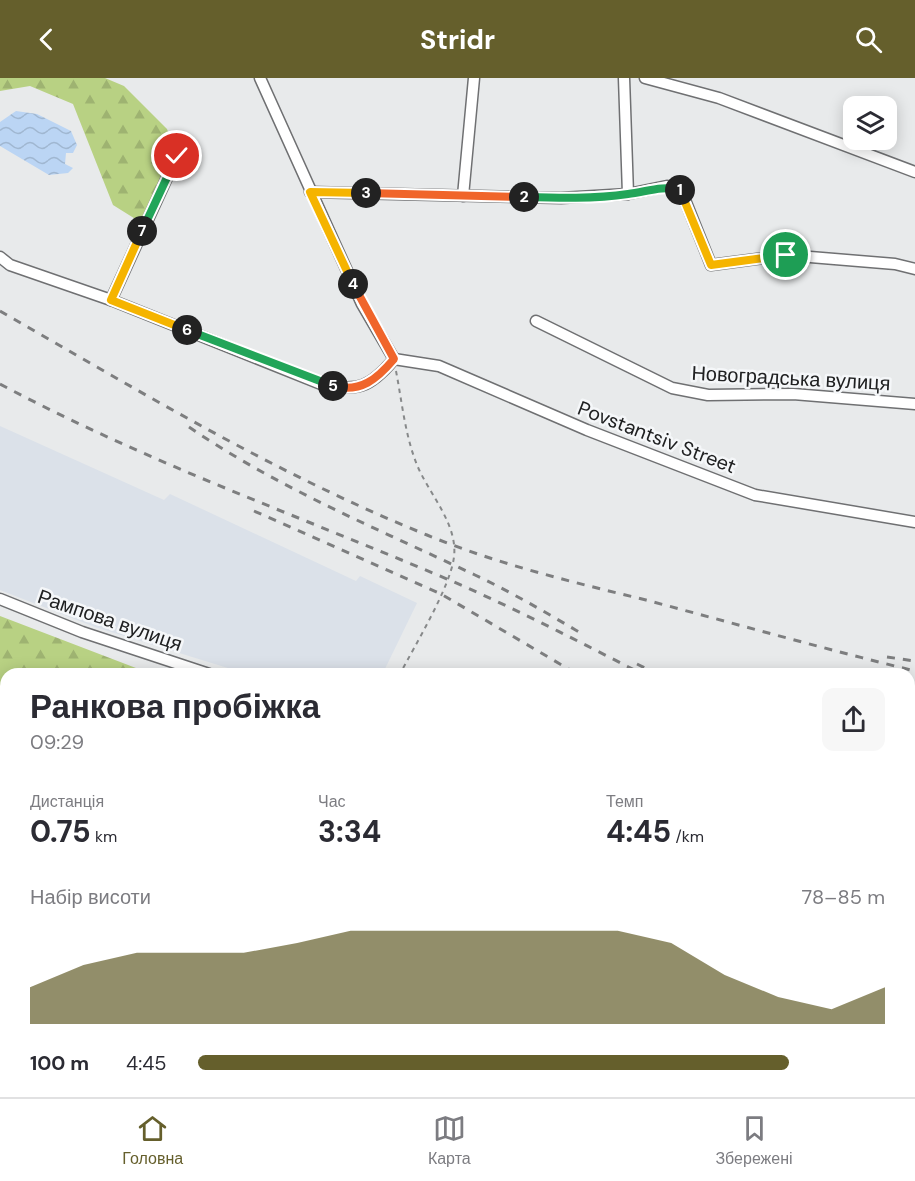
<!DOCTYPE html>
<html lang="uk">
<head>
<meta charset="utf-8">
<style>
  :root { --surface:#fff; --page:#f7f7f7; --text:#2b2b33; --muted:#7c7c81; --line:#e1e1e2; --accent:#655f2c }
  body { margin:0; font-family:"DM Sans",sans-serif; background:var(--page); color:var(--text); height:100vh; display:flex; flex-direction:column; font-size:22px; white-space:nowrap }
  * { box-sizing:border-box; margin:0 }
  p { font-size:20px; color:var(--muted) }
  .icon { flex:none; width:33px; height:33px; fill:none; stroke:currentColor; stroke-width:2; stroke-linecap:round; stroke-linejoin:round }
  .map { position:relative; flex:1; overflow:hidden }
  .drawer { position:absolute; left:0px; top:590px; width:915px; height:430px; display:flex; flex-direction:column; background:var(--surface); border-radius:18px 18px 0 0; box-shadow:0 3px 15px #0003 }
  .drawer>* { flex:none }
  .buttons { position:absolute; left:843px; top:18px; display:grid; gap:12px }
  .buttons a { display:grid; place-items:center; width:54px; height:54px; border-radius:12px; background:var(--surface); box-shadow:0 3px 15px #0003; font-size:30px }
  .pin { position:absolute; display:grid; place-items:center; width:51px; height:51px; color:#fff; margin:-26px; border:3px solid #fff; border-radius:50%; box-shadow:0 2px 6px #0007 }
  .km { position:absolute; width:30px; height:30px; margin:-15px; border-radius:50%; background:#222; color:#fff; font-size:16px; line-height:30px; text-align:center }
  .round { display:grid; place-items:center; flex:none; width:63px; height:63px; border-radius:12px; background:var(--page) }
  .summary { display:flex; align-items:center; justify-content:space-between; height:102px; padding:0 30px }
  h1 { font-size:33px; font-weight:700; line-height:45px }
  .figures { display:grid; grid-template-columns:repeat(3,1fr); gap:9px; height:102px; padding:6px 30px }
  .figures div { display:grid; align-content:center }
  .figures b { font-size:30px; font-weight:700 }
  .figures small { font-size:16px; font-weight:400 }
  .figures p { font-size:16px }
  .chart { height:168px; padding:12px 30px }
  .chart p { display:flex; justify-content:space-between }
  .chart svg { width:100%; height:108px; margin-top:6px; fill:var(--accent); opacity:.7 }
  ul { padding:0 30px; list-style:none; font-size:20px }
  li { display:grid; grid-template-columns:96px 72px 1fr; align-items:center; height:45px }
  li i { height:15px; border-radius:8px; background:var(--accent) }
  header { display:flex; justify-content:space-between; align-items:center; height:78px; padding:0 30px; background:var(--accent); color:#fff; font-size:27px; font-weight:700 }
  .menu { display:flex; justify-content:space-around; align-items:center; height:84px; border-top:2px solid var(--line); background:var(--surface); font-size:16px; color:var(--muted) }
  .menu a { display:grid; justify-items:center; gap:3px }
  .menu .active { color:var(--accent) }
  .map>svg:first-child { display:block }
  .built { fill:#dbe1e9 }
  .forest { fill:url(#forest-firs) }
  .water { fill:url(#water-waves) }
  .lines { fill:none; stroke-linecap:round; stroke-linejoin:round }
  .street-casing { stroke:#6f7072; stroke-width:13 }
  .path { stroke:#87898a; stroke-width:2; stroke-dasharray:4.5 4.5; stroke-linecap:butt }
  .street { stroke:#fff; stroke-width:10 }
  .rail { stroke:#7d7e7f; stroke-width:3; stroke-dasharray:8 8; stroke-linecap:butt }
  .split-1-casing { stroke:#fff; stroke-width:12 }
  .split-2-casing { stroke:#fff; stroke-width:12 }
  .split-3-casing { stroke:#fff; stroke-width:12 }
  .split-4-casing { stroke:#fff; stroke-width:12 }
  .split-5-casing { stroke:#fff; stroke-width:12 }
  .split-6-casing { stroke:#fff; stroke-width:12 }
  .split-7-casing { stroke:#fff; stroke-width:12 }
  .split-8-casing { stroke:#fff; stroke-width:12 }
  .split-1 { stroke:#f5b400; stroke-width:8 }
  .split-2 { stroke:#22a559; stroke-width:8 }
  .split-3 { stroke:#f0652b; stroke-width:8 }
  .split-4 { stroke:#f5b400; stroke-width:8 }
  .split-5 { stroke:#f0652b; stroke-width:8 }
  .split-6 { stroke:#22a559; stroke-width:8 }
  .split-7 { stroke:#f5b400; stroke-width:8 }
  .split-8 { stroke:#22a559; stroke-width:8 }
  .labels { text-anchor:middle; stroke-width:5; stroke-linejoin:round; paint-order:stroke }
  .street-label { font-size:20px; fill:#202122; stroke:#f5f7f9 }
</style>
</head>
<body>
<header><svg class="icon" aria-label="back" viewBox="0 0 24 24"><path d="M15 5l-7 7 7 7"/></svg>Stridr<svg class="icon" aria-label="search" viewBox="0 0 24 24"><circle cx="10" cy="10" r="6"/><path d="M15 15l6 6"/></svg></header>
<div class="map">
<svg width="915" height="1019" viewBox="0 0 915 1019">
  <defs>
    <pattern id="forest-firs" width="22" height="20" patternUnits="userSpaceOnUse" patternTransform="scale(1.5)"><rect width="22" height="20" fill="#b8d183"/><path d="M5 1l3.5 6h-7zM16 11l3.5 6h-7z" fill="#9eb371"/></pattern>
    <pattern id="water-waves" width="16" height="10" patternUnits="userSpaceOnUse" patternTransform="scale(1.5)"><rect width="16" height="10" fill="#bbd5f4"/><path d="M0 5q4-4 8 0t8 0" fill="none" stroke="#a0b7d1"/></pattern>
  </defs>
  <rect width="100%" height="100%" fill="#e8eaeb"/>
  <!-- built -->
  <path class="built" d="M0,348L164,422L170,416L356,503L360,498L417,525L383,595H244L95,549L0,512Z"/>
  <!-- forest -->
  <g class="forest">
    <path d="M0,0H105L124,8L167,51L177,78L145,147L113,127L73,26L30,8L0,13Z"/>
    <path d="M0,538L149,595L6,596V859L0,864Z"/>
  </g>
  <!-- water -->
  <path class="water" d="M16,33L37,36L71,53L77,67L73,75H66L65,86L73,90L68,95L49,97L0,68V44Z"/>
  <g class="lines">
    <defs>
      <g id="street">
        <path d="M260,0L362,226L394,281"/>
        <path d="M624,0L628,116"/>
        <path d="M645,0L719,20L915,94"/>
        <path d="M310,114L561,120L628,116L667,108L681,112L711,187L786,177L895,186L915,191"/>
        <path d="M463,118L474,0"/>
        <path d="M0,179L10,187L111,222L321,306C357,314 370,310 394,281"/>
        <path d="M111,222L177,78"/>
        <path d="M536,243L672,310L708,317L793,316L915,326"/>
        <path d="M394,281L439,288L587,352L755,417L915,444"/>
        <path d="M0,521L82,554L209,596"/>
        <path d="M909,899L915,901"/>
        <path d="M522,1014L526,1019"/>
        <path d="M695,1014L698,1019"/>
        <path d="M829,1014L833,1019"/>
        <path d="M119,1019L120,1014"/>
        <path d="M434,1019L446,1014"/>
        <path d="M757,1019L763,1014"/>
      </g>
    </defs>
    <!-- street casing -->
    <use href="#street" class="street-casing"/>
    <!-- path -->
    <g class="path">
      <path d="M396,293C402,324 405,357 417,387C429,416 458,446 454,479C450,510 415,567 400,596"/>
      <path d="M0,941L6,934"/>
    </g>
    <!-- street -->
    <use href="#street" class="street"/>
    <!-- rail -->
    <g class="rail">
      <path d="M0,233C139,313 278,397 427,457C497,486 572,504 646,522C736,546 825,571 915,593"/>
      <path d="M0,306C146,384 302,439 454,504C518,532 580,564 642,596"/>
      <path d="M189,349C278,410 378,451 475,497C511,514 545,534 579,554"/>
      <path d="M254,433L441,516L577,596"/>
      <path d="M887,579L915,583"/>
      <path d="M637,586L657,596"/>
      <path d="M909,709L915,712"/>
      <path d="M909,738L915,742"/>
      <path d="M909,776L915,779"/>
      <path d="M909,799L915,803"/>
      <path d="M909,818L915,823"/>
      <path d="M909,837L915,840"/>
      <path d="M909,849L915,852"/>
      <path d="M0,877L6,873"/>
    </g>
  </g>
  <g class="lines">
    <defs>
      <path id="split-1" d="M680,112L711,187L786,177"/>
      <path id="split-2" d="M524,119C558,120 594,121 628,116C646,114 662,107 680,112"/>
      <path id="split-3" d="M366,115L524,119"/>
      <path id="split-4" d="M353,206L310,114L366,115"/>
      <path id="split-5" d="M333,308C361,315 377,301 394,281L353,206"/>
      <path id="split-6" d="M187,252L333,308"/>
      <path id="split-7" d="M142,153L111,222L187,252"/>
      <path id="split-8" d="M142,153L177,78"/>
    </defs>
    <!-- split-1 casing -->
    <use href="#split-1" class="split-1-casing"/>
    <!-- split-2 casing -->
    <use href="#split-2" class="split-2-casing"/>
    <!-- split-3 casing -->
    <use href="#split-3" class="split-3-casing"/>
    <!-- split-4 casing -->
    <use href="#split-4" class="split-4-casing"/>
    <!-- split-5 casing -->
    <use href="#split-5" class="split-5-casing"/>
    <!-- split-6 casing -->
    <use href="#split-6" class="split-6-casing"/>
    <!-- split-7 casing -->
    <use href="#split-7" class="split-7-casing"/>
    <!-- split-8 casing -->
    <use href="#split-8" class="split-8-casing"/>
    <!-- split-1 -->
    <use href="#split-1" class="split-1"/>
    <!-- split-2 -->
    <use href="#split-2" class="split-2"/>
    <!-- split-3 -->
    <use href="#split-3" class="split-3"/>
    <!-- split-4 -->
    <use href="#split-4" class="split-4"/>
    <!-- split-5 -->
    <use href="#split-5" class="split-5"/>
    <!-- split-6 -->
    <use href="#split-6" class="split-6"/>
    <!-- split-7 -->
    <use href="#split-7" class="split-7"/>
    <!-- split-8 -->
    <use href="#split-8" class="split-8"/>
  </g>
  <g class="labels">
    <!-- street labels -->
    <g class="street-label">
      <text transform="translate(791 300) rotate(3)" y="7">Новоградська вулиця</text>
      <text transform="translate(657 359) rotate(21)" y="7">Povstantsiv Street</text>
      <text transform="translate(110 542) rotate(19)" y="7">Рампова вулиця</text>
    </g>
  </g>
</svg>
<div class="buttons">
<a><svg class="icon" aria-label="layers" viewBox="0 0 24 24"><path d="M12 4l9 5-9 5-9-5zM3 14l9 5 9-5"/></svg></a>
</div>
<div class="pin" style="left:786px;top:177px;background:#1e9e55"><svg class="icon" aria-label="arrive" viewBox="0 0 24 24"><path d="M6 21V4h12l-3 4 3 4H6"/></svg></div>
<div class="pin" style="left:177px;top:78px;background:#d93025"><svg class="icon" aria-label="check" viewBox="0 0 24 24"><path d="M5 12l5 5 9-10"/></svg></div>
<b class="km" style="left:680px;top:112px">1</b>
<b class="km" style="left:524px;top:119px">2</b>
<b class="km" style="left:366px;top:115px">3</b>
<b class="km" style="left:353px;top:206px">4</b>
<b class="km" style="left:333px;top:308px">5</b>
<b class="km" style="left:187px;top:252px">6</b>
<b class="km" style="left:142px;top:153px">7</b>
<section class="drawer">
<div class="summary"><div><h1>Ранкова пробіжка</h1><p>09:29</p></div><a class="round"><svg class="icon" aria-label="share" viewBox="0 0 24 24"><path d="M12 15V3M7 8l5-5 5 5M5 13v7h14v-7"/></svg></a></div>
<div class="figures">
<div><p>Дистанція</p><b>0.75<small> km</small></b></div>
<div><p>Час</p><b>3:34</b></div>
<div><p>Темп</p><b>4:45<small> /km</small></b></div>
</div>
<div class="chart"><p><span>Набір висоти</span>78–85 m</p>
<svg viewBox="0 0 160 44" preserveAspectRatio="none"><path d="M0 44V29L10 20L20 15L30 15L40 15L50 11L60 6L70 6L80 6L90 6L100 6L110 6L120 11L130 24L140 33L150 38L160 29V44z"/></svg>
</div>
<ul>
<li><b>100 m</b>4:45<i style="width:86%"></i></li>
</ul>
</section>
</div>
<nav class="menu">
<a class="active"><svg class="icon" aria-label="home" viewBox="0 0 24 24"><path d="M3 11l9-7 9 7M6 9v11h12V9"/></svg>Головна</a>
<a><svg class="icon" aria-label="map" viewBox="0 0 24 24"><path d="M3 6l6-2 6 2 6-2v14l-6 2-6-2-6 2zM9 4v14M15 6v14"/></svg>Карта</a>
<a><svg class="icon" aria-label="saved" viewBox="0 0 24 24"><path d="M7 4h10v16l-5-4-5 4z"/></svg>Збережені</a>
</nav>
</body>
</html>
